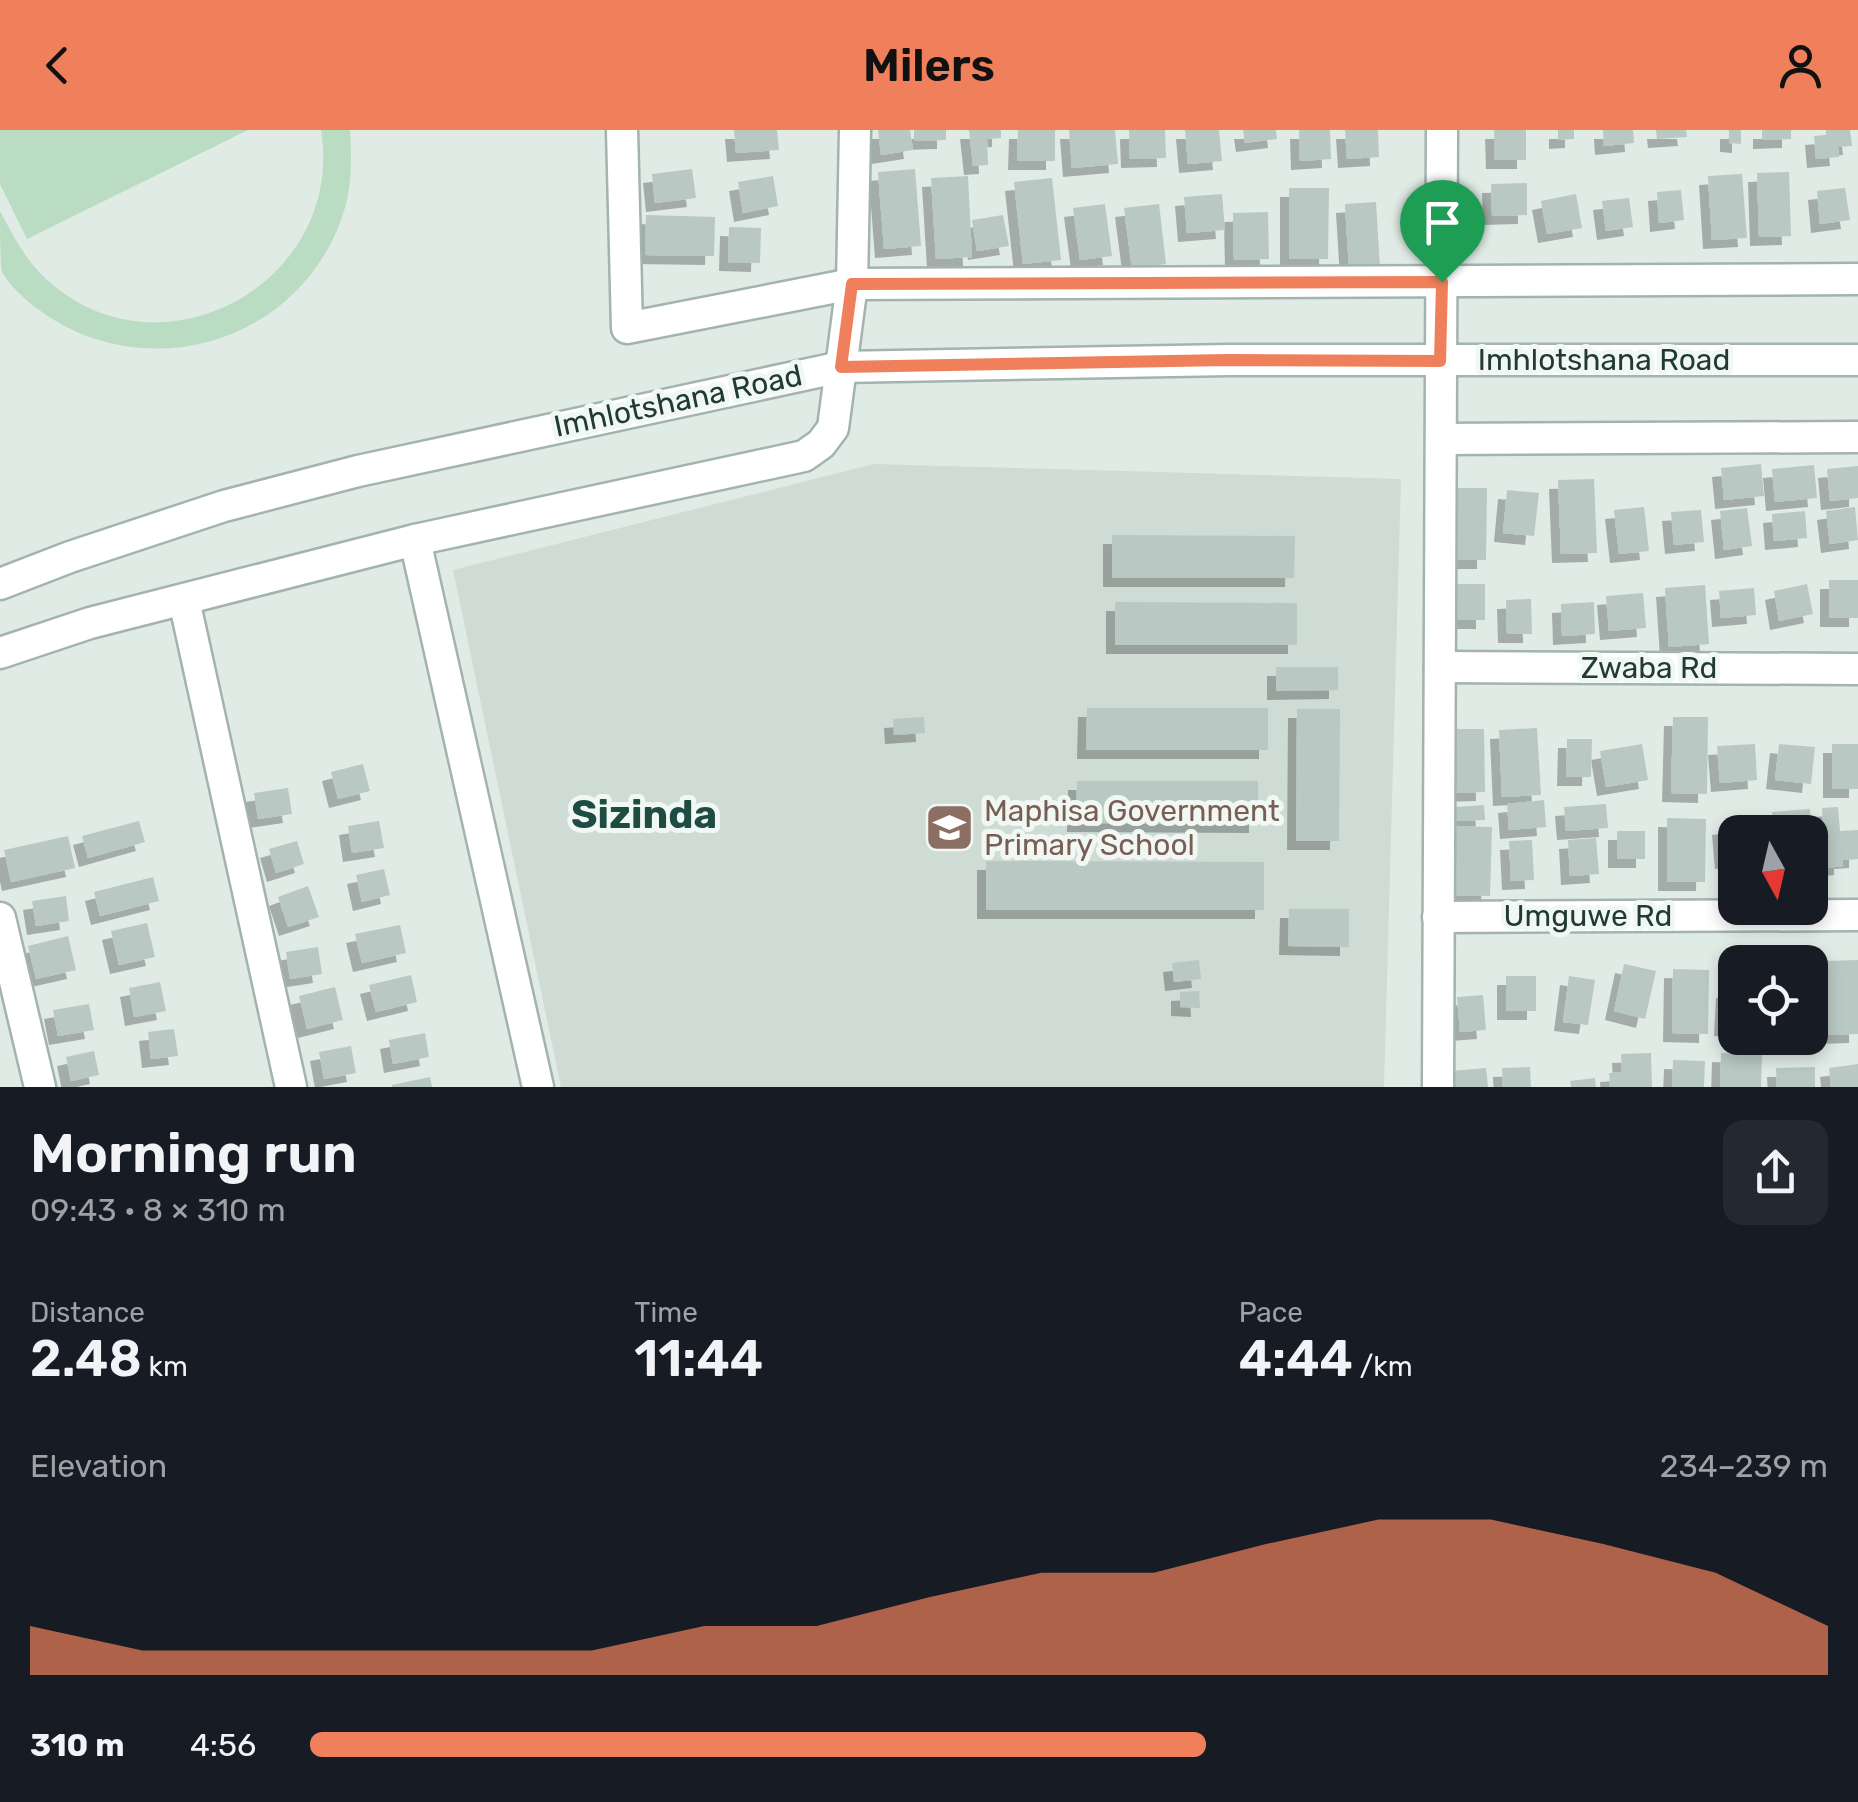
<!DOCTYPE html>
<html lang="en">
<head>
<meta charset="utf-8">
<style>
  :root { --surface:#171b24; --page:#242831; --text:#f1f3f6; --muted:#9ea1a6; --accent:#ef805b }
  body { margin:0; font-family:Rubik,sans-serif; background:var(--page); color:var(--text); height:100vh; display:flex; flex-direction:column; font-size:38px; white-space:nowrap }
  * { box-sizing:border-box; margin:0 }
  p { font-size:32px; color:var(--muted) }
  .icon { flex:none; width:55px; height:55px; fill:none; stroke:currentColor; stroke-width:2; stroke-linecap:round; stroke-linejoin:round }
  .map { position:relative; height:957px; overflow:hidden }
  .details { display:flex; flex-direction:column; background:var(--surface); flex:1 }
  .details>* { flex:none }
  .needle { width:65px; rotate:172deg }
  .tools { position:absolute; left:1718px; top:685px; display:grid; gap:20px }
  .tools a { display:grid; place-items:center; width:110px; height:110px; border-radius:20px; background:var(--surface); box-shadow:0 5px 15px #0003; font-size:50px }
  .pin { position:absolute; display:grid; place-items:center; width:85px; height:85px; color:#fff; margin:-102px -42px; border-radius:50% 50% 50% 0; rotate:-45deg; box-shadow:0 0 10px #0007 }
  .pin .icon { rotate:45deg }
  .round { display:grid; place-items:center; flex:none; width:105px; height:105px; border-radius:20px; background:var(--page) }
  .headline { display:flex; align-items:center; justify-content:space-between; height:170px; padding:0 30px }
  h1 { font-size:55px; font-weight:600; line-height:75px }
  .stats { display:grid; grid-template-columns:repeat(3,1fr); gap:15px; height:170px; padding:10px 30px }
  .stats div { display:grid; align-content:center }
  .stats b { font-size:50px; font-weight:600 }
  .stats small { font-size:28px; font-weight:400 }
  .stats p { font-size:28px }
  .chart { height:280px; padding:20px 30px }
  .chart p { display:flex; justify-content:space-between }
  .chart svg { width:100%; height:180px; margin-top:10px; fill:var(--accent); opacity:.7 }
  ul { padding:0 30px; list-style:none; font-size:32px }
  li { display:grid; grid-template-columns:160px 120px 1fr; align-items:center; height:75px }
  li i { height:25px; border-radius:12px; background:var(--accent) }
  header { display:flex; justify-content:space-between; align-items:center; height:130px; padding:0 30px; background:var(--accent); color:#111; font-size:45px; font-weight:600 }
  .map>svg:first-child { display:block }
  .built { fill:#cfdbd5 }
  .green { fill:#badcc3 }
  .building { fill:#b9c8c2; filter:url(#shadow) }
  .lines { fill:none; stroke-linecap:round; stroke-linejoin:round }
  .minor-casing { stroke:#a3b3ad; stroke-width:35 }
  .minor { stroke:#fff; stroke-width:30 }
  .route-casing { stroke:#fff; stroke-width:20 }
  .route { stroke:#ef805b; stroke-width:12 }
  .labels { text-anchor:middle; stroke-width:10; stroke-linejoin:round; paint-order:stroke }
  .street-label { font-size:30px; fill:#213b34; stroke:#f1f8f4 }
  .education-label { font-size:30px; fill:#785e54; stroke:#f1f8f4; text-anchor:start }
  .district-label { font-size:40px; font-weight:bold; fill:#1e4c42; stroke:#f1f8f4 }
</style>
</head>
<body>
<header><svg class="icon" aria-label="back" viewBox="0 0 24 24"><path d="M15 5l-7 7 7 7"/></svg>Milers<svg class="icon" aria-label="person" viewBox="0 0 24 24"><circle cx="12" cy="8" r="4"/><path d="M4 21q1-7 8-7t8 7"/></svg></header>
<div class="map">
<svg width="1858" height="957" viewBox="0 0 1858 957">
  <defs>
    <filter id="shadow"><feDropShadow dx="-9" dy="9" stdDeviation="0" flood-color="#0004"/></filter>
  </defs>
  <rect width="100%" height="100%" fill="#e0ebe6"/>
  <!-- built -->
  <path class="built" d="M874,334L1401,349L1384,957H561L453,440Z"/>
  <!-- green -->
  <g class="green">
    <path d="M0,0H248L27,109L0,54Z"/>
    <path d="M321,0H350C352,31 352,61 341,90C302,197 183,246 79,203C52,191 17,168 2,142C0,128 0,98 0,81C12,104 24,127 42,145C155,257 346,155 321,0Z"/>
  </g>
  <!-- building -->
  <g class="building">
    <path d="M734,0H777L779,20L736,23Z"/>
    <path d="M878,0H910L913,20L881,25Z"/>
    <path d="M914,0H946V10L914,11Z"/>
    <path d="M969,0H1001V8L987,9L988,35L973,36Z"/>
    <path d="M1018,0H1055V31H1017Z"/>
    <path d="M1069,0H1115L1118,34L1072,38Z"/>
    <path d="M1129,0H1165L1166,28L1130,29Z"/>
    <path d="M1185,0H1219L1222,31L1188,34Z"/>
    <path d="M1243,0H1276L1277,9L1245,13Z"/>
    <path d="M1299,0H1330L1331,29L1300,31Z"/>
    <path d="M1345,0H1378L1379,27L1347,29Z"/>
    <path d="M1494,0H1526V30H1495Z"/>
    <path d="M1558,0H1574V9L1558,10Z"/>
    <path d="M1603,0H1633L1634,13L1604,16Z"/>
    <path d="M1656,0H1686L1687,7L1657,9Z"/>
    <path d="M1729,0H1741V14L1729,13Z"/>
    <path d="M1762,0H1791V9L1762,10Z"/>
    <path d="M1826,0H1850L1852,16L1838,17L1839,27L1816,29L1814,6L1826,5Z"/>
    <path d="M692,39L696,68L655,73L652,44Z"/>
    <path d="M915,39L921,116L884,119L878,42Z"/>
    <path d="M1789,42L1791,106L1759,107L1757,43Z"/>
    <path d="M1742,44L1747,108L1712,110L1708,46Z"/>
    <path d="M773,46L778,76L743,83L738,52Z"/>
    <path d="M968,46L972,127L936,129L931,48Z"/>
    <path d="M1052,48L1061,130L1023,134L1014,52Z"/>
    <path d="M1527,53V85L1492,86L1491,54Z"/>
    <path d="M1289,58H1329L1328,129H1289Z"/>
    <path d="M1845,58L1850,90L1820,94L1817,61Z"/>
    <path d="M1681,60L1684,90L1659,93L1657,62Z"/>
    <path d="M1222,64L1225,100L1187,103L1184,67Z"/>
    <path d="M1576,64L1582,98L1547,104L1541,71Z"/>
    <path d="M1629,68L1633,97L1606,101L1602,71Z"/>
    <path d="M1376,72L1380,137L1349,139L1345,74Z"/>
    <path d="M1105,74L1112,126L1080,130L1073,78Z"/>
    <path d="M1159,74L1166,134L1132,139L1124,78Z"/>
    <path d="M1268,82L1269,129L1234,130L1233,83Z"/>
    <path d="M646,85L715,87L714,126L645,125Z"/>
    <path d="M1003,85L1009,116L977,121L972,90Z"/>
    <path d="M729,97L761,98L760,133L728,132Z"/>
    <path d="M1761,334L1764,366L1724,370L1721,338Z"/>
    <path d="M1814,335L1817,368L1775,372L1772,339Z"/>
    <path d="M1858,336V368L1830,371L1827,339Z"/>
    <path d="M1594,349L1597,423L1561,424L1558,350Z"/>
    <path d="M1453,358H1487L1486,430H1453Z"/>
    <path d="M1507,360L1539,363L1534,406L1503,403Z"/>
    <path d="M1644,377L1649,421L1619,424L1614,380Z"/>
    <path d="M1855,377L1858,410L1830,414L1826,381Z"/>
    <path d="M1747,378L1752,416L1724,420L1720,381Z"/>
    <path d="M1701,380L1704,412L1674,415L1671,382Z"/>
    <path d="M1805,381L1807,408L1774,411L1772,384Z"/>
    <path d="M1112,405L1295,406L1294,448H1112Z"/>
    <rect x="1829" y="450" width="29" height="38"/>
    <rect x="1456" y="454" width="29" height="36"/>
    <path d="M1807,454L1813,484L1779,491L1774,461Z"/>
    <path d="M1705,455L1709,514L1669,517L1665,458Z"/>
    <path d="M1754,458L1756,485L1721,488L1719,461Z"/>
    <path d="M1643,463L1646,498L1609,501L1606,466Z"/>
    <path d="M1531,469L1532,504H1507L1506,470Z"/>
    <path d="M1115,472L1297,473V515H1115Z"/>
    <path d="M1594,472L1595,504L1562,506L1561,474Z"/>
    <path d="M1276,537H1338V560L1276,561Z"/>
    <path d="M1087,578H1268V620H1086Z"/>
    <path d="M1297,579H1340L1339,711H1296Z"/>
    <path d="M924,587L925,603L894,605L893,589Z"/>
    <path d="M1673,587H1708L1707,664L1671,663Z"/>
    <path d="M1537,598L1541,665L1502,667L1499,600Z"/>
    <path d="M1450,599H1484L1485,662L1451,663Z"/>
    <path d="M1567,609H1592L1591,647H1566Z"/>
    <path d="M1642,614L1648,650L1606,657L1600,621Z"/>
    <path d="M1755,614L1757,650L1720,653L1717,616Z"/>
    <path d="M1779,614L1815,617L1811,654L1775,650Z"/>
    <rect x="1832" y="614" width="26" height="45"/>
    <path d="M363,634L370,661L338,669L331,642Z"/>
    <path d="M1077,651H1258V694L1076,693Z"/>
    <path d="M288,658L292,684L258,689L254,663Z"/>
    <path d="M1544,670L1546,697L1509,700L1507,674Z"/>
    <path d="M1606,674L1608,698L1566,701L1564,677Z"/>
    <path d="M1484,675L1485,690L1456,691L1455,677Z"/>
    <path d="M1838,677L1840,701L1858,700V729L1843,730V736L1826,738L1822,678Z"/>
    <path d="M1810,679L1812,702H1774L1772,682Z"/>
    <path d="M1667,688L1706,689L1705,752H1667Z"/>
    <path d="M139,691L145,712L88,728L82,706Z"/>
    <path d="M379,691L384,718L352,723L348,696Z"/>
    <path d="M1754,692L1755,702H1735V728L1724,730L1721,696Z"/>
    <path d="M1453,696L1492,697L1490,766L1451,765Z"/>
    <rect x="1617" y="701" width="28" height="28"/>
    <path d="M68,706L75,738L11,752L4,720Z"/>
    <path d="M1596,708L1599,744L1570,746L1568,710Z"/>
    <path d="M1532,710L1534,750L1511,751L1509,711Z"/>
    <path d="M297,711L304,734L276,743L269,719Z"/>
    <path d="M986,731L1264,732V780H986Z"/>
    <path d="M384,739L390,765L362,772L356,745Z"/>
    <path d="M153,747L159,771L100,786L94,762Z"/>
    <path d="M308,756L319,787L288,797L278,767Z"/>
    <path d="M66,766L69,791L36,796L32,771Z"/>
    <path d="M1289,779H1349V817L1288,816Z"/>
    <path d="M147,793L155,827L119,835L111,801Z"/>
    <path d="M400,795L406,823L362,833L355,804Z"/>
    <path d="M68,806L76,840L36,849L28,816Z"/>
    <path d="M318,817L322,844L290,849L286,822Z"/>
    <path d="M1199,830L1201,849L1174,852L1172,833Z"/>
    <path d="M1858,830V904L1828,905L1825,831Z"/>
    <path d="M1624,834L1656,841L1645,889L1614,881Z"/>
    <path d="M1673,839L1709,840L1708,904L1672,903Z"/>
    <path d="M411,845L417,872L376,882L369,855Z"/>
    <rect x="1506" y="846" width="30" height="35"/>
    <path d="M1569,846L1595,850L1588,895L1563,892Z"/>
    <path d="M160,852L166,881L134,887L129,858Z"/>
    <path d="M335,857L343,890L307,899L299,866Z"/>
    <path d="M1725,859H1735V898L1723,897Z"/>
    <path d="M1199,861L1200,878L1180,877V862Z"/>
    <path d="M1483,865L1486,900L1460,902L1457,867Z"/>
    <path d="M89,874L94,900L58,906L53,880Z"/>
    <path d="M174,899L178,926L151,929L148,902Z"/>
    <path d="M425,903L429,927L393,934L389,910Z"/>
    <path d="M351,916L356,943L324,949L319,922Z"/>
    <path d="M94,921L99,945L71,951L66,927Z"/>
    <path d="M1651,923L1652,957H1610L1609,943L1622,942L1621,924Z"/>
    <path d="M1721,923L1762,925L1761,957H1720Z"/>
    <path d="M1673,930L1705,931L1704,957H1672Z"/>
    <path d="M1858,934V957H1831L1829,938Z"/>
    <path d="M1530,937L1531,957H1503L1502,938Z"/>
    <path d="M1815,937V957H1777L1776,938Z"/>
    <path d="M1486,938L1488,957H1452L1451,941Z"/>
    <path d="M430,947L432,957H392V955Z"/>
    <path d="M1595,948L1596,957H1571L1570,951Z"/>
  </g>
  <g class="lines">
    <defs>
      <g id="minor">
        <path d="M622,0L627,198L852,154L1858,149"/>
        <path d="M1441,309L1858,307"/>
        <path d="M415,410L538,957"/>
        <path d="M0,454L70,427L224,376L358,341L841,237L1229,230H1858"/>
        <path d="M184,470L291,957"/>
        <path d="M0,523L90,493L415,410L804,326L821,314L833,298L852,154L855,0"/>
        <path d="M1440,537L1858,539"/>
        <path d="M1438,787L1858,785"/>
        <path d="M0,788L40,957"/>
        <path d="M1438,957L1442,0"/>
      </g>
    </defs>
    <!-- minor casing -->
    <use href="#minor" class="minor-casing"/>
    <!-- minor -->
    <use href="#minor" class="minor"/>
  </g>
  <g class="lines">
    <defs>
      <path id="route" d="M1442,152L1440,231L1228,230L841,237L852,154Z"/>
    </defs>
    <!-- route casing -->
    <use href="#route" class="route-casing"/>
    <!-- route -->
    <use href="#route" class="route"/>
  </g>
  <!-- icons -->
  <defs>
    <symbol id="school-square" viewBox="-11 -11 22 22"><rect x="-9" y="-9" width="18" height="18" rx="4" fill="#8d6e63" stroke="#f1f8f4"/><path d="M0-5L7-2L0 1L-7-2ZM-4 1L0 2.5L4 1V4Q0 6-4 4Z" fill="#fff"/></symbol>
  </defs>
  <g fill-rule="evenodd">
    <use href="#school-square" x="922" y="670" width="55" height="55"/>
  </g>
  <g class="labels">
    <!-- street labels -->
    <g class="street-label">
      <text x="1604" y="240">Imhlotshana Road</text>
      <text transform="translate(678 271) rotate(-12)" y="10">Imhlotshana Road</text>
      <text x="1649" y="548">Zwaba Rd</text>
      <text x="1588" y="796">Umguwe Rd</text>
    </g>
    <!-- education labels -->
    <g class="education-label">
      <text x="984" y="691">Maphisa Government<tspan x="984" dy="34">Primary School</tspan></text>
    </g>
    <!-- district labels -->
    <g class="district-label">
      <text x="644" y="698">Sizinda</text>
    </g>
  </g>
</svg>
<div class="tools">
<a><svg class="needle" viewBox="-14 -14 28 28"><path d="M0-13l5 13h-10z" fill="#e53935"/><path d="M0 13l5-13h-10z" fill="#9ea1a6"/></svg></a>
<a><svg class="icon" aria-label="locate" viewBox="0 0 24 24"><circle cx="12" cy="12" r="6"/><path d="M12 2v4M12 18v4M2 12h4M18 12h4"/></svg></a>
</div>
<div class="pin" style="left:1442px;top:152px;background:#1e9e55"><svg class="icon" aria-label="arrive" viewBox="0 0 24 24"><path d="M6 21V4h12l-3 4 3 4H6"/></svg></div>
</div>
<section class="details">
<div class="headline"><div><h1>Morning run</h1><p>09:43 · 8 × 310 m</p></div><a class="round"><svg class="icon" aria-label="share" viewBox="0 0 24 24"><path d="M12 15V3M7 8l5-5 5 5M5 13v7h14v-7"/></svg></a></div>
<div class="stats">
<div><p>Distance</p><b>2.48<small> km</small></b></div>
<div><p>Time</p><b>11:44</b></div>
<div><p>Pace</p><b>4:44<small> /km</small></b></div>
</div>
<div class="chart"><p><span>Elevation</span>234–239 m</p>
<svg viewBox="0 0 160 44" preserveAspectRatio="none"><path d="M0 44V32L10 38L20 38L30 38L40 38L50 38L60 32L70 32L80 25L90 19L100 19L110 12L120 6L130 6L140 12L150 19L160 32V44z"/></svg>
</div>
<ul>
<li><b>310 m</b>4:56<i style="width:59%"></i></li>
</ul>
</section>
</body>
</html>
